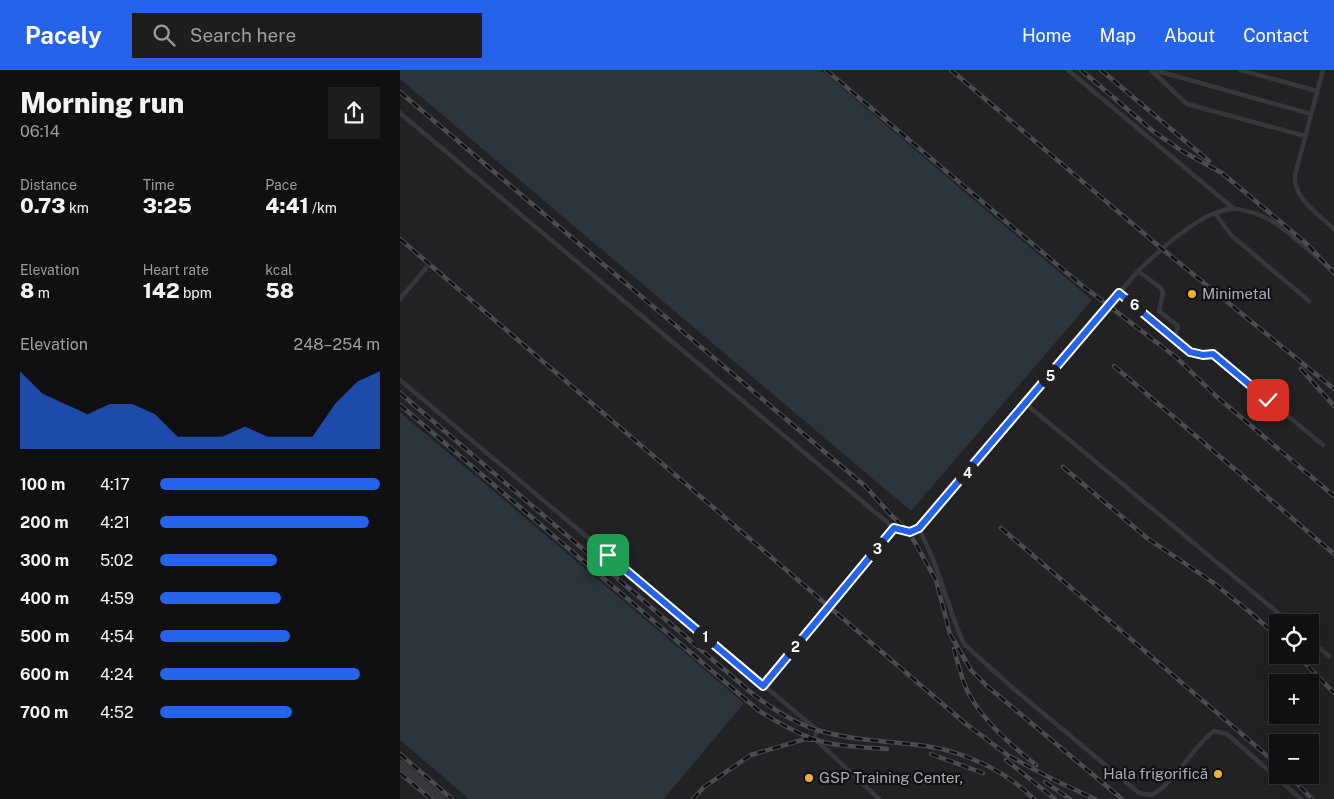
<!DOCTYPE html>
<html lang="en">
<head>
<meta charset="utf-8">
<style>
  :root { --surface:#101012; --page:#1e1e20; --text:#f1f3f6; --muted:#9c9d9f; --line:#303032; --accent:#2563eb }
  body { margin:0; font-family:"Public Sans",sans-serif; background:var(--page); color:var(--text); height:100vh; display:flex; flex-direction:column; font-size:19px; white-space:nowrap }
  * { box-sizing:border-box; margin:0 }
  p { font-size:16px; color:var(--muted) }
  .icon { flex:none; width:28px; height:28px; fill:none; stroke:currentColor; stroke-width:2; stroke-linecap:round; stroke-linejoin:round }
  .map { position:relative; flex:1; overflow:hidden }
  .details { display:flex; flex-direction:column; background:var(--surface); width:400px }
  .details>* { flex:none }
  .tools { position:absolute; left:869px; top:544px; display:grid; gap:10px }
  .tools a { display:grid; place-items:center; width:50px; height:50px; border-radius:0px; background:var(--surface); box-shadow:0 5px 20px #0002,0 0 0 1px var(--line); font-size:25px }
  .pin { position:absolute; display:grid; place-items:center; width:42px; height:42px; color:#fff; margin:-21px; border-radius:10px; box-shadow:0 2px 8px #0006 }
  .km { position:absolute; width:25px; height:25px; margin:-12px; border-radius:50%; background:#222; color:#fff; font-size:14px; line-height:25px; text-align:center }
  .round { display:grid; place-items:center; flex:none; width:52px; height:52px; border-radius:0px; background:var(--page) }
  .head { display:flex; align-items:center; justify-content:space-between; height:85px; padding:0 20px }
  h1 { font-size:28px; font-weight:800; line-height:38px }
  .figures { display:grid; grid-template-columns:repeat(3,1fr); gap:8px; height:85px; padding:5px 20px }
  .figures div { display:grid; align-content:center }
  .figures b { font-size:21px; font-weight:800 }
  .figures small { font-size:14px; font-weight:400 }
  .figures p { font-size:14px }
  .chart { height:140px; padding:10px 20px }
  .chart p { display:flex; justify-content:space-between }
  .chart svg { width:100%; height:90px; margin-top:5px; fill:var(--accent); opacity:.7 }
  ul { padding:0 20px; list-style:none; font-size:16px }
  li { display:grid; grid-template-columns:80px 60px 1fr; align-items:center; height:38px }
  li i { height:12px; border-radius:6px; background:var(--accent) }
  header { display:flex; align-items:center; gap:30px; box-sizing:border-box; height:70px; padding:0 25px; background:var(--accent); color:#fff }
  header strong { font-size:24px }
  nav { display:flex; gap:28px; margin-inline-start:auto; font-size:18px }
  .search { width:350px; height:45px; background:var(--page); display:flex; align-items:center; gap:12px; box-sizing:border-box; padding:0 18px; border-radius:0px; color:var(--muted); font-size:19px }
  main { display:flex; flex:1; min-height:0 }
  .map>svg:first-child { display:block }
  .built { fill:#222225; fill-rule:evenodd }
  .water { fill:#2c353c }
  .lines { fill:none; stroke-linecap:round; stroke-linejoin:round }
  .lane { stroke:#37383d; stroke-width:4.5 }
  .street { stroke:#37383d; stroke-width:9 }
  .rail-casing { stroke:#4a4c52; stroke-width:4.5 }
  .rail { stroke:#111113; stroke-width:2.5; stroke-dasharray:8; stroke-linecap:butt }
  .route-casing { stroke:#fff; stroke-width:10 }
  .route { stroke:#2563eb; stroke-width:6 }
  .poi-dot { fill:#f2b134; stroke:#111113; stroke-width:2 }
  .labels { text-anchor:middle; stroke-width:4.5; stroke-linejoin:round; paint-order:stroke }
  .poi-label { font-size:15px; fill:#a8adb8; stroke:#111113; text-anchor:start }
</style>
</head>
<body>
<header>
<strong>Pacely</strong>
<div class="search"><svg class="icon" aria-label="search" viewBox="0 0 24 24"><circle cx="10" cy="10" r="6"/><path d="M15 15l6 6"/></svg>Search here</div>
<nav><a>Home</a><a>Map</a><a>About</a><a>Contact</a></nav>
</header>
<main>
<section class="details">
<div class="head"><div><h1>Morning run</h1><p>06:14</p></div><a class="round"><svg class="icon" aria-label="share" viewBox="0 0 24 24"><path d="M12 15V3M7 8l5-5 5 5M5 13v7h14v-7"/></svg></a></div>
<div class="figures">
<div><p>Distance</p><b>0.73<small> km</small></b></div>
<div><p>Time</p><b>3:25</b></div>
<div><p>Pace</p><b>4:41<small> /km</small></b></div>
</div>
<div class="figures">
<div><p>Elevation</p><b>8<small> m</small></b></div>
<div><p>Heart rate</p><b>142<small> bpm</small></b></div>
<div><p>kcal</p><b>58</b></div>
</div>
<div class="chart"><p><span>Elevation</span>248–254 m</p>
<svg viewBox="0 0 160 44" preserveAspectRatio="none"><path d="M0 44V6L10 17L20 22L30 27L40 22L50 22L60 27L70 38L80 38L90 38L100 33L110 38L120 38L130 38L140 22L150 11L160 6V44z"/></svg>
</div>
<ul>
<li><b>100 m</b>4:17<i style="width:100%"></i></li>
<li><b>200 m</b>4:21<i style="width:95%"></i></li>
<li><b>300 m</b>5:02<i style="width:53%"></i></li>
<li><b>400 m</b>4:59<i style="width:55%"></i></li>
<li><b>500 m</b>4:54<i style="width:59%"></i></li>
<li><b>600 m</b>4:24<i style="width:91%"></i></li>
<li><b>700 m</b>4:52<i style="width:60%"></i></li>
</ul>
</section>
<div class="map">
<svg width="934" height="729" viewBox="0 0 934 729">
  <rect width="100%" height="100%" fill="#161618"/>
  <!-- built -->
  <g class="built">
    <path d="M421,0H934V729H264L343,633L0,342V9ZM878,552H910V585H878ZM878,612H910V645H878ZM878,672H910V705H878Z"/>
    <path d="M0,670L69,729H0Z"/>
  </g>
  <!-- water -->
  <g class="water">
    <path d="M0,0H421L692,230L511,441L0,9Z"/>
    <path d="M0,342L344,633L264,729H69L0,670Z"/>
  </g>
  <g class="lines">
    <!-- lane -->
    <g class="lane">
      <path d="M668,0L833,138"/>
      <path d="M751,0L787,34L905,66"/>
      <path d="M754,0L911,44"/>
      <path d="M840,0L917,21"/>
      <path d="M923,0L895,105C893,128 918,144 934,159"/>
      <path d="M0,43L494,458"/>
      <path d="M815,143L831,165L909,231"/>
      <path d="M738,201L761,218L763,223L759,241L778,256L774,268"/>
      <path d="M719,223L790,281L803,285L813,284L923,375"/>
      <path d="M0,229L26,198"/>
      <path d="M0,310L417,660L415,669L479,729"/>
      <path d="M626,334L889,552"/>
      <path d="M519,458L535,494L557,558L564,574L614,619L739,723L752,725C778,710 790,679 814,661L827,664L901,729"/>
      <path d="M910,570L929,586"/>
      <path d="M363,616L494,458L509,462L519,458L738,201C759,181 802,140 832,139C840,138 854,143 862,146C886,157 913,185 934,202"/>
    </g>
    <!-- street -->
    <path class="street" d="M0,694L41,729"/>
    <defs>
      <g id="rail">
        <path d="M426,0L679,213L777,288L817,327L934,426"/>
        <path d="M551,0L761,178L934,319"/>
        <path d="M681,0L753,61L782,81L822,103L907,174L934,203"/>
        <path d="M701,0L809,91"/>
        <path d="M0,22L465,416L490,444L509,462L536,510L550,564L571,600L587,616L722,729"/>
        <path d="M0,169L566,654L609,686L656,711L695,729"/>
        <path d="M714,296L934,484"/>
        <path d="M901,299L934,336"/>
        <path d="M0,323L354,625C374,640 394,653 417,660C453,671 490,671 526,676C565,682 606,701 634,729"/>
        <path d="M0,335L358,640C375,651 393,661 413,669C436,677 463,677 487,679"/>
        <path d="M663,397L747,468L811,511L851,543L878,567"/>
        <path d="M601,458L878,695"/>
        <path d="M554,579C558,594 562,611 569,624C584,652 611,675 636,695"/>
        <path d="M897,585L934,623"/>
        <path d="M0,684L52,729"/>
        <path d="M531,684L583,703"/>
        <path d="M606,690L655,729"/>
        <path d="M0,703L31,729"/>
        <path d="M889,705L912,729"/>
        <path d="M645,712L670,729"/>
        <path d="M293,729L304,717L351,685L405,669L412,670"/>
      </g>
    </defs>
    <!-- rail casing -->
    <use href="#rail" class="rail-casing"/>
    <!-- rail -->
    <use href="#rail" class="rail"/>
  </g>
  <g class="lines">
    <defs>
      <path id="route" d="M208,485L363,616L494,458L510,462L519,458L719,223L790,282L803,285L813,284L868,330"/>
    </defs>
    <!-- route casing -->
    <use href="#route" class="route-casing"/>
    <!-- route -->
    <use href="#route" class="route"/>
  </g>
  <!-- markers -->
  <g class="poi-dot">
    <circle cx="792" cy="224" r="5"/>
    <circle cx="818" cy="704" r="5"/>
    <circle cx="409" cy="708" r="5"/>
  </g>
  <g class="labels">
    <!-- poi labels -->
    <g class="poi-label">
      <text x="802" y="229">Minimetal</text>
      <text x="808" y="709" text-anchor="end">Hala frigorifică</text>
      <text x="419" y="713">GSP Training Center,</text>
    </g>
  </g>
</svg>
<div class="tools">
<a><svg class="icon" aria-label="locate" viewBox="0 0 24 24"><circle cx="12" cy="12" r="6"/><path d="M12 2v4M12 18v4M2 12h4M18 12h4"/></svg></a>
<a>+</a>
<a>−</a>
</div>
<div class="pin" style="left:208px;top:485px;background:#1e9e55"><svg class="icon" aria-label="arrive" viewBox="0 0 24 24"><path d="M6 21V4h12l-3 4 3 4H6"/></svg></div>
<div class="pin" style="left:868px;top:330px;background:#d93025"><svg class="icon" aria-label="check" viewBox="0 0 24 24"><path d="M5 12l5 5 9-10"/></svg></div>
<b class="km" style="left:305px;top:567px">1</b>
<b class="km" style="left:395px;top:577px">2</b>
<b class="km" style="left:477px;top:479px">3</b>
<b class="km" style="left:567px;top:403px">4</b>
<b class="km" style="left:650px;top:306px">5</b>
<b class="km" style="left:734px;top:235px">6</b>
</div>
</main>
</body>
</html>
